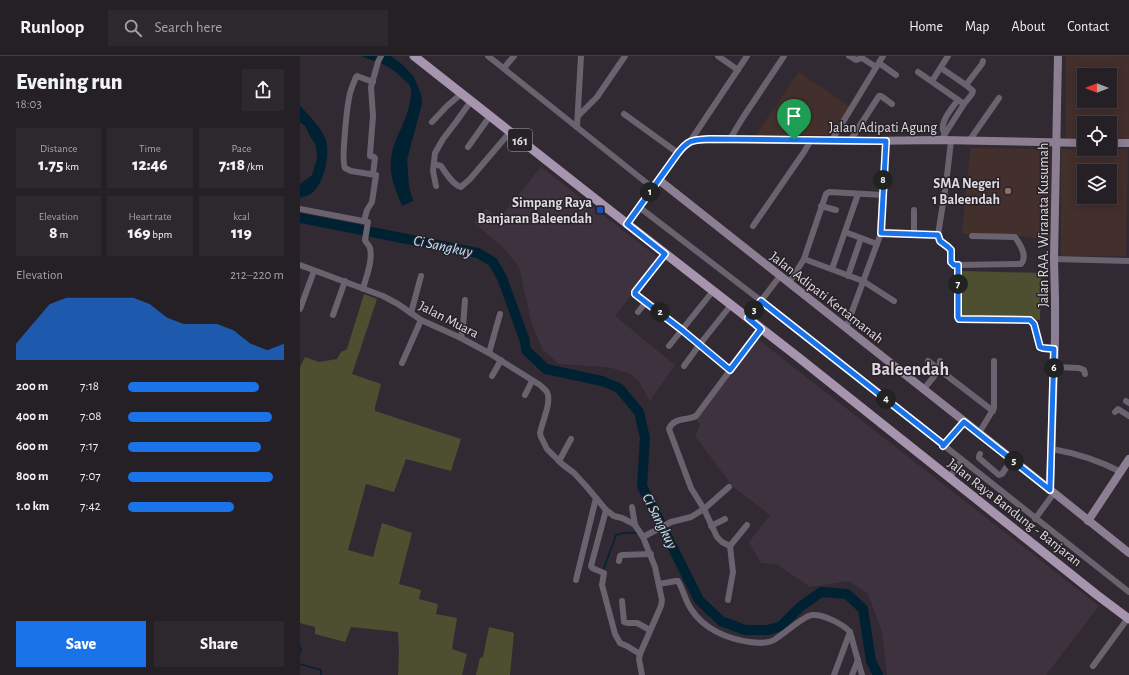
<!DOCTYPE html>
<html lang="en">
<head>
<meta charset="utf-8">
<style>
  :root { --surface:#252026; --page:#2d282e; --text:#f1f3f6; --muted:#a3a3a7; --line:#423e43; --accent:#1a73e8 }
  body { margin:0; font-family:"Alegreya Sans",sans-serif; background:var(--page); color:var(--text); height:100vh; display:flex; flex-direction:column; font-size:15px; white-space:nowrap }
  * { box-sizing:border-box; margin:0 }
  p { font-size:13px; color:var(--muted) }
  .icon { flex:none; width:22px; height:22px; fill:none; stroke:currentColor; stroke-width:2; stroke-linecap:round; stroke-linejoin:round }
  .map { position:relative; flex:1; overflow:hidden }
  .side { display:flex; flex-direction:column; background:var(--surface); width:300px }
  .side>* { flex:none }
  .needle { width:26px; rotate:270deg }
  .controls { position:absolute; left:777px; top:12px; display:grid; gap:8px }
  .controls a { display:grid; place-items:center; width:40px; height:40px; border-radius:0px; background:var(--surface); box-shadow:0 2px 10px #0003,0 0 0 1px var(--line); font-size:20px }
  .pin { position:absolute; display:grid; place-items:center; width:34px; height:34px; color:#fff; margin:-41px -17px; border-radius:50% 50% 50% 0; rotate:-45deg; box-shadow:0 0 4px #0007 }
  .pin .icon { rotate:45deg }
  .km { position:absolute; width:20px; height:20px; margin:-10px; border-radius:50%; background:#222; color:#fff; font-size:11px; line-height:20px; text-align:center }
  .round { display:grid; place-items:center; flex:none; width:42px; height:42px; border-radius:0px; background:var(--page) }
  .headline { display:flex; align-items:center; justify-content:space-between; height:68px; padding:0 16px }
  h1 { font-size:22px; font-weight:800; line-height:30px }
  .figures { display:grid; grid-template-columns:repeat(3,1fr); gap:6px; height:68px; padding:4px 16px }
  .figures div { display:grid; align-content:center; border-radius:0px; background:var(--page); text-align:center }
  .figures b { font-size:17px; font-weight:800 }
  .figures small { font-size:11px; font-weight:400 }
  .figures p { font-size:11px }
  .chart { height:112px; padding:8px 16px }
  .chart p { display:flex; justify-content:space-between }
  .chart svg { width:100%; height:72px; margin-top:4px; fill:var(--accent); opacity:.7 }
  .action { display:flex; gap:8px; margin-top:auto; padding:8px 16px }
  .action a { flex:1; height:46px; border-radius:0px; background:var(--accent); color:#fff; font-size:16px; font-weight:800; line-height:46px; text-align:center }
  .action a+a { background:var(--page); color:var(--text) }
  ul { padding:0 16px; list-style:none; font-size:13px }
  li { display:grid; grid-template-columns:64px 48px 1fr; align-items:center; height:30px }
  li i { height:10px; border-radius:5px; background:var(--accent) }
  header { display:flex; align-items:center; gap:24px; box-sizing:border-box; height:56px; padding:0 20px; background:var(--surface); border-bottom:1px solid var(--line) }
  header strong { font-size:19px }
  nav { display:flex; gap:22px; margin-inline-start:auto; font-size:14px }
  .search { width:280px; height:36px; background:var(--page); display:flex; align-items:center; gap:10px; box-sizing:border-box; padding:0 14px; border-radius:0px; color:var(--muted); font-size:15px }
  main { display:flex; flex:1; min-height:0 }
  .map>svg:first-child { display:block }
  .built { fill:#3e323f }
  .education { fill:#432f2c; fill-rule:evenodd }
  .green { fill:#4d4f30 }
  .water { fill:#002132 }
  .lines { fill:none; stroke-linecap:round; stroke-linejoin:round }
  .stream { stroke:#002132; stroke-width:1.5 }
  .river { stroke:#002132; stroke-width:10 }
  .minor { stroke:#6a626e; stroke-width:6 }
  .secondary { stroke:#8d7f93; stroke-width:8 }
  .primary { stroke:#a795af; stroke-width:9 }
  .route-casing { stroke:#fff; stroke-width:8 }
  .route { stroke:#1a73e8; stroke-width:5 }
  .education-dot { fill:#8d6e63; stroke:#272128; stroke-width:1.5 }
  .transit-dot { fill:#1a4fb4; stroke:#272128; stroke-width:1.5 }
  .labels { text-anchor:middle; stroke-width:3; stroke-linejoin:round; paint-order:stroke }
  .shield { fill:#272128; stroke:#a8a3a9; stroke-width:1 }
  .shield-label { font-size:13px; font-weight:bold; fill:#e0dbe0 }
  .street-label { font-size:14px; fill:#e0dbe0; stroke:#272128 }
  .poi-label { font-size:14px; font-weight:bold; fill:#e0dbe0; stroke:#272128; text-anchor:end }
  .water-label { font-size:15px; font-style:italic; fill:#c1e4fb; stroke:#272128 }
  .district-label { font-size:18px; font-weight:bold; fill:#dfd6e0; stroke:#272128 }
</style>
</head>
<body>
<header>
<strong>Runloop</strong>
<div class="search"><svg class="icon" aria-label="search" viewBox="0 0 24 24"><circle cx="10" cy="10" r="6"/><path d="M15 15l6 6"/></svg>Search here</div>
<nav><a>Home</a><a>Map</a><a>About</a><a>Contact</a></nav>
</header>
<main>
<section class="side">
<div class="headline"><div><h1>Evening run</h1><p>18:03</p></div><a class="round"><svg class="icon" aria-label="share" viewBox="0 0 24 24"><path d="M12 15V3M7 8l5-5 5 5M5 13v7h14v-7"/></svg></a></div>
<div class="figures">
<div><p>Distance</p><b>1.75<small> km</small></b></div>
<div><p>Time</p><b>12:46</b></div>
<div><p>Pace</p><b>7:18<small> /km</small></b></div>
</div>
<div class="figures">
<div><p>Elevation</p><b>8<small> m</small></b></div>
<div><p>Heart rate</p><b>169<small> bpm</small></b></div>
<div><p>kcal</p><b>119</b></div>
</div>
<div class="chart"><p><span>Elevation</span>212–220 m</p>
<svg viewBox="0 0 160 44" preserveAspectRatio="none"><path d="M0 44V34L10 22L20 10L30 6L40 6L50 6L60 6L70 6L80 10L90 18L100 22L110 22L120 22L130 26L140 34L150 38L160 34V44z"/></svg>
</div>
<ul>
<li><b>200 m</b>7:18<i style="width:84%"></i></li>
<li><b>400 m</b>7:08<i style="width:92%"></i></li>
<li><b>600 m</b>7:17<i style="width:85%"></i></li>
<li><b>800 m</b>7:07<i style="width:93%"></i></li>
<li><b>1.0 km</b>7:42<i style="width:68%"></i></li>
</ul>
<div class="action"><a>Save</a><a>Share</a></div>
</section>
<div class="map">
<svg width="829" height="619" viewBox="0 0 829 619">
  <rect width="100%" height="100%" fill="#312a32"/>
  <!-- built -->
  <g class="built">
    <path d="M241,111L360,203L315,260L375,309L350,345L338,324L328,317L308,311L259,308L243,294L232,269L219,211L203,191L174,167L186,152L199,163Z"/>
    <path d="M455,281L799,550L746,619H587L582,576L568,538L549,525L510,531L478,509L461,507L449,486L470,459L433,431L395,380L400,369L395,362Z"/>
  </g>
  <!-- education -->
  <g class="education">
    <path d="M766,0H829V83H810V67H784V83L766,84ZM784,19H810V45H784Z"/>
    <path d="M499,16L550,51L533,79L455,80Z"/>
    <path d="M670,92L751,93L750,184L711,179L662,178Z"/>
    <path d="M761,93H828L826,200H761ZM784,115H810V141H784Z"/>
  </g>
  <!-- green -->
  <g class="green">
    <path d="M662,215L741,217L740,264L662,262Z"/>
    <path d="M64,238L77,243L52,318L81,328L75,351V355L161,383L151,415L106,403L94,436L66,428L48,494L73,501L82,467L112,477L99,528L121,534L119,543L138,548L136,558L157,562L152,593L167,598L162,619H98L99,594L98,576L51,571L45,586L15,578V571L0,567V311L5,301L19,306L37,303L41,296L47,293Z"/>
    <path d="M189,571L214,577L210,619H176L180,602L183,601Z"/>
  </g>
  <!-- water -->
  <g class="water">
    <path d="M61,0H91L103,9L114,21L121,38L122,48L107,104L109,130L113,145L102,150C96,135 89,119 91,103C92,91 98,79 103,68C107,59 114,39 110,30C108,26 104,24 101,21C90,9 77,6 61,0Z"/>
    <path d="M0,49C8,60 20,69 25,82C31,96 25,124 14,135C11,139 5,140 0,142V128L12,119L17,103L16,90L14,86L11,82L5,70L0,66Z"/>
  </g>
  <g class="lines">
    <!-- stream -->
    <g class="stream">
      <path d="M352,473L360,466"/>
      <path d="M303,515L316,479L324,477H338"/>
      <path d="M0,591L1,594L0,597"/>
      <path d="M0,608L21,614V619"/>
    </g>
    <!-- river -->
    <path class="river" d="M0,162L178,197L193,206L202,222L225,285L226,294L246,313L302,325L319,332L339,356L345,382L342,430L399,544L421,565L445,574H468L481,570L500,551L521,536L547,538L563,553L571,605L578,619"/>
    <!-- minor -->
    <g class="minor">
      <path d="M188,0L353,132"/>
      <path d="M418,0L438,14"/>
      <path d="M549,0L556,4L562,2L576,11"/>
      <path d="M579,7L596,19"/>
      <path d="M204,12L214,0"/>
      <path d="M641,12L666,29L673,35L672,38L664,48"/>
      <path d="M618,16L664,48L641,84"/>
      <path d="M632,25L648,0"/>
      <path d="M666,29L682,8L683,5"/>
      <path d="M324,58L378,97"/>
      <path d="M278,60L297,41L325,0"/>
      <path d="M132,66L147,50L161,38"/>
      <path d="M277,71L281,0"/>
      <path d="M645,78C637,69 652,52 658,44"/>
      <path d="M430,83L442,63L484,0"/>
      <path d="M391,84L447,0"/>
      <path d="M532,84L583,0"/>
      <path d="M550,85L579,40H581L592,48"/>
      <path d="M651,85L646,128L638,179L640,185L648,191L651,194V206L654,209H658V261L659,263L661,264H730L733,266L734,268L740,291L743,292L754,293"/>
      <path d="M669,85L699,42"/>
      <path d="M168,91L190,60"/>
      <path d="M134,108L141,110C146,117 152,128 161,131L170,123L210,76"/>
      <path d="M73,118L75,102L74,101L70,100V98L73,60L71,31L78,6L81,0"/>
      <path d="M136,130L133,115L135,97L143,83L156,66L171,45"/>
      <path d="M521,150L536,154"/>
      <path d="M339,151L468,250L829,536"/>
      <path d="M0,153L68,166L65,184C66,187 69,189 70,192C73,205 66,221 63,233"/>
      <path d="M64,165L67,154L72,146L76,119L51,115L45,112C41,105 47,53 49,42C50,35 53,28 56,21L57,20L73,26"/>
      <path d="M453,170L504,96L511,84"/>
      <path d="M545,176L561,182"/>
      <path d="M581,177L638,179"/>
      <path d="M614,178V154"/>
      <path d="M365,198L335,237L382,274L430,314"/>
      <path d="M504,203L563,225L594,245"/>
      <path d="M754,203L829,205"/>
      <path d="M0,209L83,240L98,248L121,264L161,282L189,297L240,329C242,331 245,333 247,336C252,346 242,366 240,377L241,381L247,393L262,408L274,417L286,430L306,454L314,460L322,462L330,466L335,469L343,481L355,511L362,544L361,550L340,598L339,603L342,619"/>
      <path d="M658,209L721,208C728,200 720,188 715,181L672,180"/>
      <path d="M532,213L558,138"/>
      <path d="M548,220L561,182L577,188"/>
      <path d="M489,227L504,203L526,138L529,136L583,139"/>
      <path d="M0,253L14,215"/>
      <path d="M338,256L346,246"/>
      <path d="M111,257L121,220"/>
      <path d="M33,259L45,225"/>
      <path d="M448,262L480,220"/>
      <path d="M546,272L581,177L586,85"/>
      <path d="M161,282L163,271L165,244"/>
      <path d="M369,290L413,235"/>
      <path d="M189,297L200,258"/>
      <path d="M628,305L693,355"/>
      <path d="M102,307L121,264"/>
      <path d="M384,310L400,288L431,249"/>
      <path d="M754,311L779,312L784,314L785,318"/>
      <path d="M192,320L201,304"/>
      <path d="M623,334C629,326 641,315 640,305"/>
      <path d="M225,339L232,325"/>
      <path d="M826,345L829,347"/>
      <path d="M815,356L818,353L829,360"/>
      <path d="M679,377L694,352V305"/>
      <path d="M644,389L643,390L663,366"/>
      <path d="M752,393C775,397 800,405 821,416"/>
      <path d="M680,398L679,400V402L699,419L702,418L712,403"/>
      <path d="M259,405L271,383"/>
      <path d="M649,422L662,404"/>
      <path d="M332,451L335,469"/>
      <path d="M306,454L291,510L292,512L304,517L302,529L315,578L320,587L327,590L340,598"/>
      <path d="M736,462L735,463L754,437"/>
      <path d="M411,470L425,463"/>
      <path d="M343,481L371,466L391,461L404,453L429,431"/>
      <path d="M430,490L447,469"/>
      <path d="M319,505L320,500L322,499L351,498"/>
      <path d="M276,524L296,442"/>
      <path d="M359,528L376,525H378C383,533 385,544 391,553C404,573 427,583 450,586C458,587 467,588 474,584C483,579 503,560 512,559C523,558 543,568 550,576L562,619"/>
      <path d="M428,544L433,516L430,490L422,486L417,481L404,453L391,432L369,373C374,361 386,365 396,360L461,273"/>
      <path d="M322,545L324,566L327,567H337L350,574"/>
      <path d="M793,610L828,562"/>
      <path d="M534,619L550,576"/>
      <path d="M552,619L558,604"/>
    </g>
    <!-- secondary -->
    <g class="secondary">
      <path d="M810,87H829"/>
      <path d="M359,124L712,403L829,497"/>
      <path d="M327,168L378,97C389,83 393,84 410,83L563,85L641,84L784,87"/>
      <path d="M750,434L755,283V243L754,203L758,0"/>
      <path d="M788,465L829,403"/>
    </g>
    <!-- primary -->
    <path class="primary" d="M114,0L303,149L498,301L797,539L829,563"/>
  </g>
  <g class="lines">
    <defs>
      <path id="route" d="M410,83L586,85L581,177L638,179L640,185L648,191L651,194V206L654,209H658V261L659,263L730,264L734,268L740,291L743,292L754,293L750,434L664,366L643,390L644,389L461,245L448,262L461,273L430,314L382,274L335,238V236L365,198L327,168L378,97C389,83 393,84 410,83Z"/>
    </defs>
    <!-- route casing -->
    <use href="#route" class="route-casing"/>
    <!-- route -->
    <use href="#route" class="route"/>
  </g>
  <!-- markers -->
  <circle class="education-dot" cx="708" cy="135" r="4"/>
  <rect class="transit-dot" x="296" y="150" width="8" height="8" rx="2"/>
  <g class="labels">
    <!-- shield labels -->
    <rect class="shield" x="208" y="73" width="24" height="22" rx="3"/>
    <g class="shield-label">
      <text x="220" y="89">161</text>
    </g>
    <!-- street labels -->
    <g class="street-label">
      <text x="583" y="76">Jalan Adipati Agung</text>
      <text transform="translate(743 169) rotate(-90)" y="5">Jalan RAA. Wiranata Kusumah</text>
      <text transform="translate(527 241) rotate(38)" y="5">Jalan Adipati Kertamanah</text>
      <text transform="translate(149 263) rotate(27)" y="5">Jalan Muara</text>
      <text transform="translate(715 456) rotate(38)" y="5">Jalan Raya Bandung - Banjaran</text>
    </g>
    <!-- poi labels -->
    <g class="poi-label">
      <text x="700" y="132">SMA Negeri<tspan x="700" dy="16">1 Baleendah</tspan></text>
      <text x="292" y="151">Simpang Raya<tspan x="292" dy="16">Banjaran Baleendah</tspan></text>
    </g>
    <!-- water labels -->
    <g class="water-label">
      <text transform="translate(143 190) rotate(12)" y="5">Ci Sangkuy</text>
      <text transform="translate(360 465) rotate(63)" y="5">Ci Sangkuy</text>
    </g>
    <!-- district labels -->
    <g class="district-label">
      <text x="610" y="319">Baleendah</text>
    </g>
  </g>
</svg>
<div class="controls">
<a><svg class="needle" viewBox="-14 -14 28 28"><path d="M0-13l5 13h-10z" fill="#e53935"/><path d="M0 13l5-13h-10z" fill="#a3a3a7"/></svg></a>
<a><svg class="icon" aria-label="locate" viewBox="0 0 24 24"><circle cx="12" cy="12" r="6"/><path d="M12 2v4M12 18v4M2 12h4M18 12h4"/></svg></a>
<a><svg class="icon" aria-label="layers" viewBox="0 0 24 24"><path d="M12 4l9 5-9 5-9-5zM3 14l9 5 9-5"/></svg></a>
</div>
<div class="pin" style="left:494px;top:84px;background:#1e9e55"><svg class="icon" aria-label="arrive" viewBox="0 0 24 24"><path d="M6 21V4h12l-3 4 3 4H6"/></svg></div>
<b class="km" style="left:350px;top:136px">1</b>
<b class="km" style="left:360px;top:256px">2</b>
<b class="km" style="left:454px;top:254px">3</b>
<b class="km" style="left:586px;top:343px">4</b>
<b class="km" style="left:714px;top:405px">5</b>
<b class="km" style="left:754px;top:312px">6</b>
<b class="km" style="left:658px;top:228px">7</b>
<b class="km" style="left:583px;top:124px">8</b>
</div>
</main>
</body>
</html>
